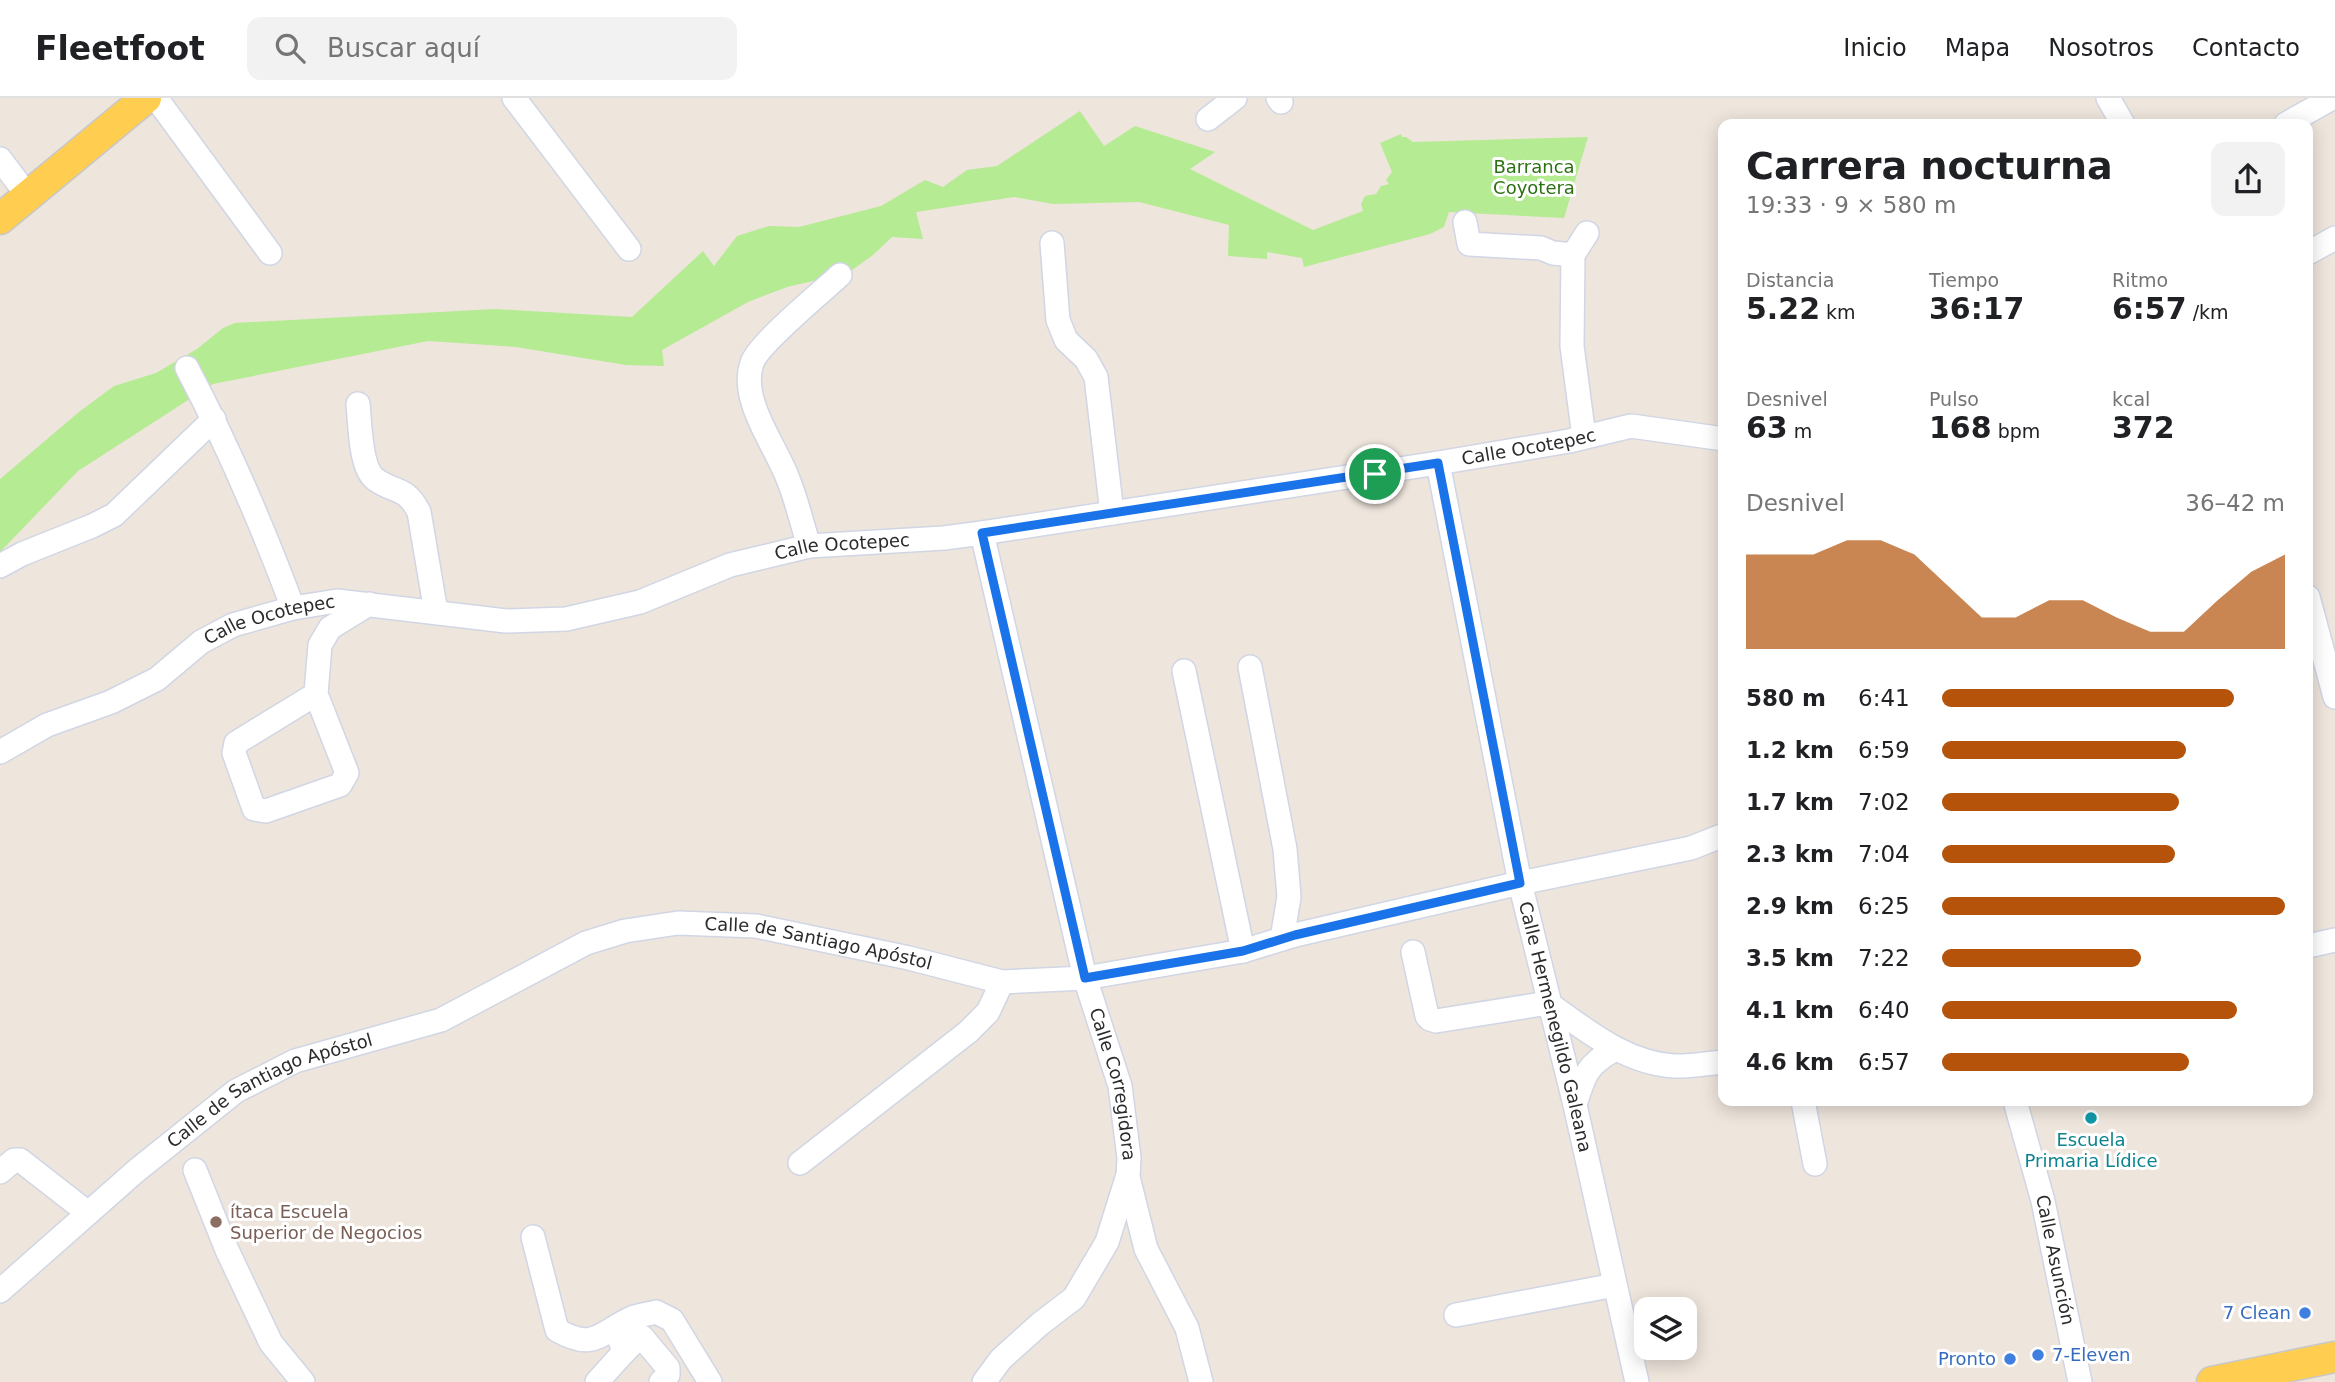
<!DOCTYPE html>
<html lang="es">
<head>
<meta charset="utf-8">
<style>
  :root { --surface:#fff; --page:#f2f2f2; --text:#202124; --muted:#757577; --line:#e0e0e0; --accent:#b45309 }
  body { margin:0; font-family:"DejaVu Sans",sans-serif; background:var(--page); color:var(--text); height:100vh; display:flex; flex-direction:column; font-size:26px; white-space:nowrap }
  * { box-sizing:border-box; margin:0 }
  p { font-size:23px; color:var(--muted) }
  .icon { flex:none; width:38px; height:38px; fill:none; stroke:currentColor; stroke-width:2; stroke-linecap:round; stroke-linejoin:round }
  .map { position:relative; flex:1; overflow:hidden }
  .side { position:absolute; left:1718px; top:21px; width:595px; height:987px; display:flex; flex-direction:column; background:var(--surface); border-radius:14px; box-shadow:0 4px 18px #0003 }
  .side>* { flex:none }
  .fabs { position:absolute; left:1634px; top:1199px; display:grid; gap:14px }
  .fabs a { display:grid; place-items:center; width:63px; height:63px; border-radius:14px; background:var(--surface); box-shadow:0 4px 18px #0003; font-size:35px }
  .pin { position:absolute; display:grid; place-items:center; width:60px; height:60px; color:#fff; margin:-30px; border:4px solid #fff; border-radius:50%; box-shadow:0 2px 7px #0007 }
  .round { display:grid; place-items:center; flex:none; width:74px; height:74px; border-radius:14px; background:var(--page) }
  .overview { display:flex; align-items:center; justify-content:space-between; height:119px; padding:0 28px }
  h1 { font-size:38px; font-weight:700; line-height:52px }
  .metrics { display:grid; grid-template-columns:repeat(3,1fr); gap:10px; height:119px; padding:7px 28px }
  .metrics div { display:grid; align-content:center }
  .metrics b { font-size:30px; font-weight:700 }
  .metrics small { font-size:19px; font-weight:400 }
  .metrics p { font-size:19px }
  .chart { height:196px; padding:14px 28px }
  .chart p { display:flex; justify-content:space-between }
  .chart svg { width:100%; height:126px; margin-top:7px; fill:var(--accent); opacity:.7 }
  ul { padding:0 28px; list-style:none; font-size:23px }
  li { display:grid; grid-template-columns:112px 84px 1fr; align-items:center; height:52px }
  li i { height:18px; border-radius:9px; background:var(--accent) }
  header { display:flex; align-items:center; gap:42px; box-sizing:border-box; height:98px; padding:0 35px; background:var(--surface); border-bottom:2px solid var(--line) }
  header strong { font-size:33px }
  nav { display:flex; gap:38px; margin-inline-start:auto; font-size:24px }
  .search { width:490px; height:63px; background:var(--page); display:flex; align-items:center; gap:18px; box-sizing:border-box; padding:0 24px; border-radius:14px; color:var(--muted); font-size:26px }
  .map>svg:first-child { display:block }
  .green { fill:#b5eb92 }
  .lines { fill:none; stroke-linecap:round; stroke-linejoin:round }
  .minor-casing { stroke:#d1d6e5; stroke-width:26 }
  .major-casing { stroke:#c8c8c8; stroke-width:33 }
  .minor { stroke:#fff; stroke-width:23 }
  .major { stroke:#ffcd50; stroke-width:30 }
  .route-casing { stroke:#fff; stroke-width:14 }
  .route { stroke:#1a73e8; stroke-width:9 }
  .culture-dot { fill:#0f9aa8; stroke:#fff; stroke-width:2.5 }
  .education-dot { fill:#8d6e63; stroke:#fff; stroke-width:2.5 }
  .shop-dot { fill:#3f7fe0; stroke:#fff; stroke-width:2.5 }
  .labels { text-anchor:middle; stroke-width:6; stroke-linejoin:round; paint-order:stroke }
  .park-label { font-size:18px; fill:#2b7112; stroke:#fff }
  .street-label { font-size:18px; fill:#2b2b2b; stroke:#fff }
  .culture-label { font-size:18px; fill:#0d838f; stroke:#fff }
  .education-label { font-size:18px; fill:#785e54; stroke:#fff; text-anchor:start }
  .shop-label { font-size:18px; fill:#366cbe; stroke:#fff; text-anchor:end }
</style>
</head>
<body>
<header>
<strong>Fleetfoot</strong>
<div class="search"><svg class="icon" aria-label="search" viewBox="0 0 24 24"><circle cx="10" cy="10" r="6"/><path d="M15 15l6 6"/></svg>Buscar aquí</div>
<nav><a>Inicio</a><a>Mapa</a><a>Nosotros</a><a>Contacto</a></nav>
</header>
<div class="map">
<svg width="2335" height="1284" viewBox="0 0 2335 1284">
  <rect width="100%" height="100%" fill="#eee5dc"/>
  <!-- green -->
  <path class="green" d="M1080,13L1104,48L1135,28L1215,54L1190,71L1313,132L1363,113L1361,106L1365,98L1376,96L1381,88L1389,86L1386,82L1392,74L1380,45L1401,36L1402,39H1406L1413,44L1588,39L1564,120L1449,114L1444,129L1430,136L1304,169L1302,160L1267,154V161L1228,158L1229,127L1139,104L1053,106L1014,99L916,114L923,141L892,139L873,157L834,185L813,183L787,189L748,204L662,252L664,268L626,267L516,249L428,243L213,286L78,373L0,454V381L79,314L114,288L156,275L197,251L223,230L235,225L495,211L632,219L703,153L714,168L737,138L769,128L799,129L881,108L925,82L943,89L967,72L997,68Z"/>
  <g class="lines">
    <defs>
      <g id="minor">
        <path d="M156,0L270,155"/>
        <path d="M514,0L629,151"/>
        <path d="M1278,0L1281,4"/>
        <path d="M2108,0L2123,26"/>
        <path d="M1208,21L1235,0"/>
        <path d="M2286,26L2332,0"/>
        <path d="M0,61L28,98"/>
        <path d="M1465,124L1469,146L1541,150L1553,155L1573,157"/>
        <path d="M1052,145L1058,222L1066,242L1086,261L1096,279L1112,415"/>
        <path d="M2308,155L2335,140"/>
        <path d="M187,270C228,348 262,427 293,510"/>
        <path d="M358,306C360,325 360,370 375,381C395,396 405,387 419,414L436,514"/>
        <path d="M1584,339L1572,248L1573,157L1587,135"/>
        <path id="s1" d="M1438,365L1520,785L1575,1007L1637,1284"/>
        <path id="s2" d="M982,435L1085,880L1120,988L1129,1060L1128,1079L1146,1151L1187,1230L1201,1284"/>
        <path d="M809,448C802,426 797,403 788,381C776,348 739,302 752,265C758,246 822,194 840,177"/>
        <path d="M0,468L22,456L92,428L114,417L214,321"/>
        <path d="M2308,499L2335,599"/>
        <path d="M1250,569L1285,751L1289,799L1282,841"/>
        <path d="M1184,573L1243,853"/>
        <path d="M316,596L236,645L234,655L254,711L266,713L340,687L347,675L316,596L320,547L330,530L369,506"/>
        <path id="s3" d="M0,654L47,627L111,604L157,581L201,544L233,527L293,510L337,503L506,523L566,521L640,504L730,467L809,448L944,440L982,435L1438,365L1569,343L1631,328L1724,341"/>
        <path d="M2308,848L2335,842"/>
        <path d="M1413,854L1427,918L1430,921L1436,923L1548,905"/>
        <path d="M1548,905C1586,932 1625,965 1674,968C1690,969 1708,965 1724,964"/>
        <path d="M1803,1003L1815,1066"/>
        <path id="s4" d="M2015,1003L2043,1103L2080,1284"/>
        <path d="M1575,1007C1584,977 1587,966 1616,951"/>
        <path d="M800,1065L968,934L988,914L1002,884"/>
        <path d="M195,1072L227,1152L271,1245L303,1284"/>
        <path d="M0,1074L14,1062H20L88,1115"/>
        <path d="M533,1139L557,1232C595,1254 600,1234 634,1219C641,1217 649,1216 656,1214L672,1222L710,1284"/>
        <path id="s5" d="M0,1193L136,1073L236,993L295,963L441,922L586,845L625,833L678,825L756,828L909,860L1002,884L1085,880L1243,853L1295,837L1520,785L1691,750L1724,737"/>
        <path d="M1456,1217L1615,1187"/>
        <path d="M624,1254L638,1240L642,1239L668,1270V1277L661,1284"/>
        <path d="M597,1284L624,1254L620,1242"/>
        <path d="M984,1284L1001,1261L1040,1226L1074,1200L1107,1144L1127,1080"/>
      </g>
      <g id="major">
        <path d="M0,121L146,0"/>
        <path d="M2212,1284L2335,1259"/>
      </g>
    </defs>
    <!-- minor casing -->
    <use href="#minor" class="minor-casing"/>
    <!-- major casing -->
    <use href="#major" class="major-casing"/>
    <!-- minor -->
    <use href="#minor" class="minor"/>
    <!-- major -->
    <use href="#major" class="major"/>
  </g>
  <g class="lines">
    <defs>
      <path id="route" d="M1438,365L1520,785L1295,837L1243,853L1085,880L982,435Z"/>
    </defs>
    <!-- route casing -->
    <use href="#route" class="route-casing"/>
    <!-- route -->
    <use href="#route" class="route"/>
  </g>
  <!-- markers -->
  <circle class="culture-dot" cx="2091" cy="1020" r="7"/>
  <circle class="education-dot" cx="216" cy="1124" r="7"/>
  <g class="shop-dot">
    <circle cx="2305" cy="1215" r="7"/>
    <circle cx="2038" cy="1257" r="7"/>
    <circle cx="2010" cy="1261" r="7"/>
  </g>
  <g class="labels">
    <!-- park labels -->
    <g class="park-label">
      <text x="1534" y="75">Barranca<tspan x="1534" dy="21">Coyotera</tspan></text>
    </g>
    <!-- street labels -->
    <g class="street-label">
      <text dy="6" stroke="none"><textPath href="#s3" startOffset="1586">Calle Ocotepec</textPath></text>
      <text dy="6" stroke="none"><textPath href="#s3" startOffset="892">Calle Ocotepec</textPath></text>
      <text dy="6" stroke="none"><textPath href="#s3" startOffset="304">Calle Ocotepec</textPath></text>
      <text dy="6" stroke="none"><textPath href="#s5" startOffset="928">Calle de Santiago Apóstol</textPath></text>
      <text dy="6" stroke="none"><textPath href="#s1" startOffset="576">Calle Hermenegildo Galeana</textPath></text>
      <text dy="6" stroke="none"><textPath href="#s2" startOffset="567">Calle Corregidora</textPath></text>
      <text dy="6" stroke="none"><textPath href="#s5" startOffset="340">Calle de Santiago Apóstol</textPath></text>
      <text dy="6" stroke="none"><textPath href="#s4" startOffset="164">Calle Asunción</textPath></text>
    </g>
    <!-- culture labels -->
    <g class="culture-label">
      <text x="2091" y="1048">Escuela<tspan x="2091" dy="21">Primaria Lídice</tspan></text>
    </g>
    <!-- education labels -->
    <g class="education-label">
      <text x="230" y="1120">ítaca Escuela<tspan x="230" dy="21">Superior de Negocios</tspan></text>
    </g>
    <!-- shop labels -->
    <g class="shop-label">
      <text x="2291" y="1221">7 Clean</text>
      <text x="2052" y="1263" text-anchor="start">7-Eleven</text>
      <text x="1996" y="1267">Pronto</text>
    </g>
  </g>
</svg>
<div class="fabs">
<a><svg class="icon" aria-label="layers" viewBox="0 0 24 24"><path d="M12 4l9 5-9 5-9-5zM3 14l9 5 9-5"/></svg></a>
</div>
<div class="pin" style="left:1375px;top:376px;background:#1e9e55"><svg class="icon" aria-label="arrive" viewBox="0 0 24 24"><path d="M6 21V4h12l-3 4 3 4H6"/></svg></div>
<section class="side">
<div class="overview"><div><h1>Carrera nocturna</h1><p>19:33 · 9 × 580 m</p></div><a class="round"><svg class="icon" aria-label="share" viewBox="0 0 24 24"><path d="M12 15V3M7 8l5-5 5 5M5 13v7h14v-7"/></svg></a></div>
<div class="metrics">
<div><p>Distancia</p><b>5.22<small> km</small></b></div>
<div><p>Tiempo</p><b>36:17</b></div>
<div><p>Ritmo</p><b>6:57<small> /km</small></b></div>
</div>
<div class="metrics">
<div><p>Desnivel</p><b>63<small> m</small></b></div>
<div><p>Pulso</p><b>168<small> bpm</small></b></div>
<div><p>kcal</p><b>372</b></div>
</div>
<div class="chart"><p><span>Desnivel</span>36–42 m</p>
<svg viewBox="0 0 160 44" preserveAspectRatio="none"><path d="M0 44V11L10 11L20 11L30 6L40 6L50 11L60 22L70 33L80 33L90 27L100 27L110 33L120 38L130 38L140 27L150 17L160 11V44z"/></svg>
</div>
<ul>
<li><b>580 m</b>6:41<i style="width:85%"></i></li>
<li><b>1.2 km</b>6:59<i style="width:71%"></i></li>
<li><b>1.7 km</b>7:02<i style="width:69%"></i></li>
<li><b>2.3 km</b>7:04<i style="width:68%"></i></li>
<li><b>2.9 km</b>6:25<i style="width:100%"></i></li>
<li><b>3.5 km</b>7:22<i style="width:58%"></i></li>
<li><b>4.1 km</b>6:40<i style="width:86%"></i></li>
<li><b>4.6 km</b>6:57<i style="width:72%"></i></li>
</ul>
</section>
</div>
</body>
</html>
